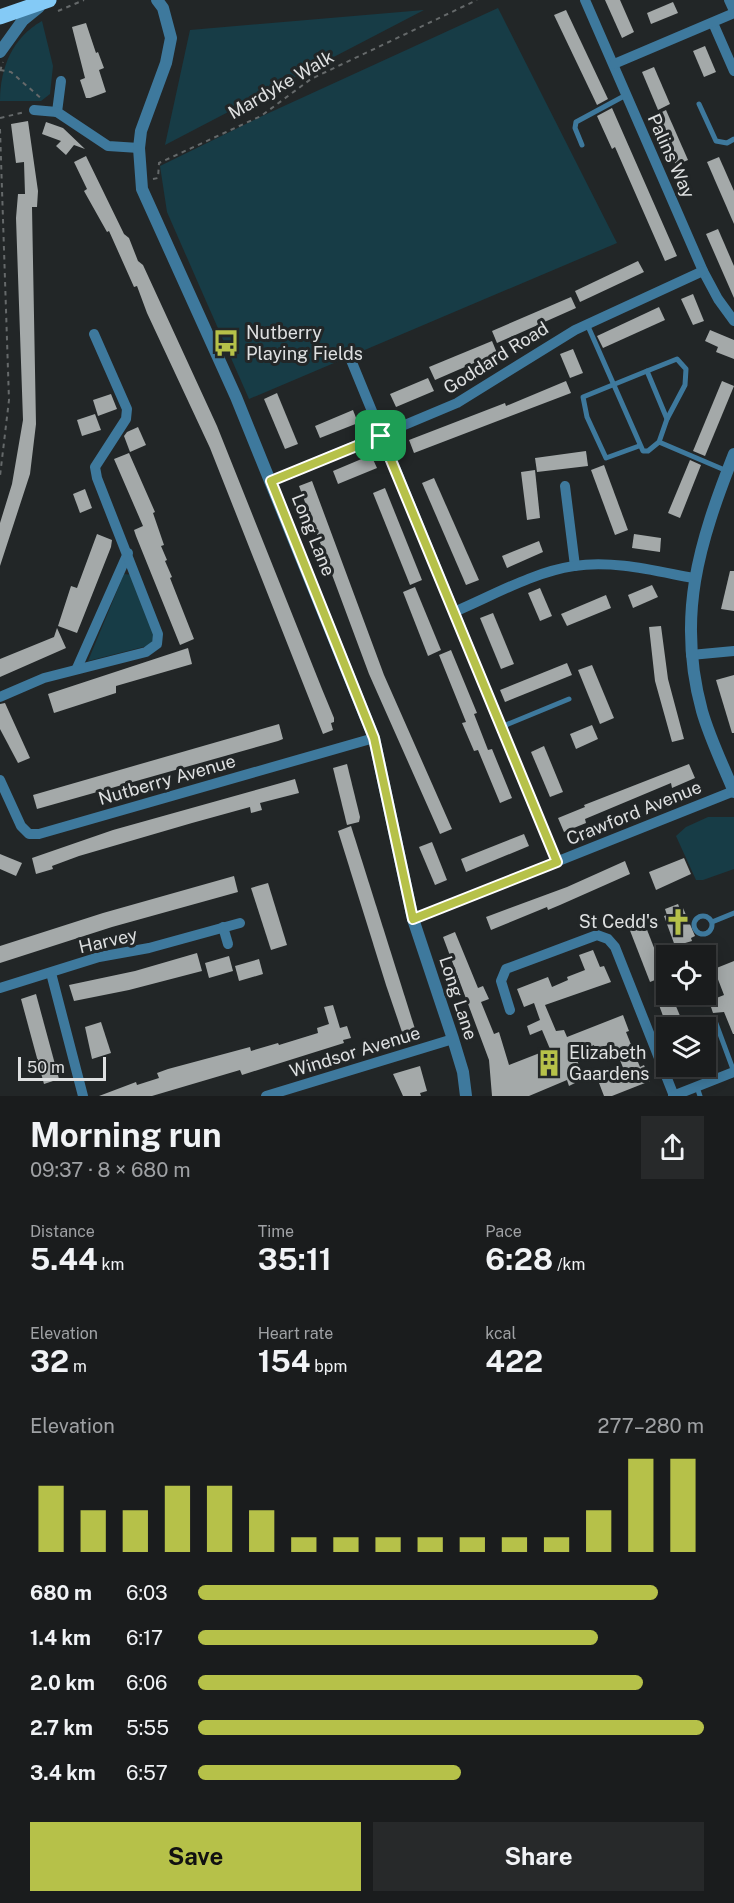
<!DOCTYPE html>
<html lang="en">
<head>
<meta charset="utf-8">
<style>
  :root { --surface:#1a1c1d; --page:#27292a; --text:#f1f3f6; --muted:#9fa1a4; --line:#383a3b; --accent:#b6c149 }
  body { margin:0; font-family:"Public Sans",sans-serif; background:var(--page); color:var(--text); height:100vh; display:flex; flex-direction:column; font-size:22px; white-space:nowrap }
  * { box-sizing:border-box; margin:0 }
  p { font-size:20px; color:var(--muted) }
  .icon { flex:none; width:33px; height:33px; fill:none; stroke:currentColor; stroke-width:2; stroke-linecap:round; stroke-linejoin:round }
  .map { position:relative; height:1096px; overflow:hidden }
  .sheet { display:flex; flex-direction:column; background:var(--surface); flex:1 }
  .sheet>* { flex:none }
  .tools { position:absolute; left:656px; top:945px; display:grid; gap:12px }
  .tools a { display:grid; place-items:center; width:60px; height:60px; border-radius:0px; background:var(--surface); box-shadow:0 3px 15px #0003,0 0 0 2px var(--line); font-size:30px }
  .scale { position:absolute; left:18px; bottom:15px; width:88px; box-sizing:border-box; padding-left:6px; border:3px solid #dee0e1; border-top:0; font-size:16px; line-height:21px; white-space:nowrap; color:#dee0e1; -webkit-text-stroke:4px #222627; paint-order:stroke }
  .pin { position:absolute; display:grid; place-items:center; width:51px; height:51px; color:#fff; margin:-26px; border-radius:12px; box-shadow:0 3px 9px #0006 }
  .round { display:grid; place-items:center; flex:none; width:63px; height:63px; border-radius:0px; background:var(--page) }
  .overview { display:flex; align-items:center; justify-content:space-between; height:102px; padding:0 30px }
  h1 { font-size:33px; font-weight:700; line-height:45px }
  .figures { display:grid; grid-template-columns:repeat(3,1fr); gap:9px; height:102px; padding:6px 30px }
  .figures div { display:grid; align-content:center }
  .figures b { font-size:30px; font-weight:700 }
  .figures small { font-size:16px; font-weight:400 }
  .figures p { font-size:16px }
  .chart { height:168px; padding:12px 30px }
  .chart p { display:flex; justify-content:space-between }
  .chart svg { width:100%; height:108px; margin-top:6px; stroke:var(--accent); stroke-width:6 }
  .cta { display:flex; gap:12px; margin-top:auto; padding:12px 30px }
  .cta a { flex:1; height:69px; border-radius:0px; background:var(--accent); color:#111; font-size:24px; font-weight:700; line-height:69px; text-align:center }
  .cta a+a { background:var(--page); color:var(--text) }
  ul { padding:0 30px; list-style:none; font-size:20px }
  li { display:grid; grid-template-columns:96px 72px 1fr; align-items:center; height:45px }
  li i { height:15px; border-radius:8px; background:var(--accent) }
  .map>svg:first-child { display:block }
  .green { fill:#173c46 }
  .building { fill:#a4a9a9 }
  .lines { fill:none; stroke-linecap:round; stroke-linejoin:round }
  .path { stroke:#65696a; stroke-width:2; stroke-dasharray:4.5 4.5; stroke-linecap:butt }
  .service { stroke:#3e799d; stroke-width:5 }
  .minor { stroke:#3e799d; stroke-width:10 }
  .tertiary { stroke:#3e799d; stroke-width:12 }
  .primary { stroke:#84caf6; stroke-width:15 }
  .route-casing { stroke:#fff; stroke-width:12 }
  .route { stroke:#b6c149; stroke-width:8 }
  .labels { text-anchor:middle; stroke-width:6; stroke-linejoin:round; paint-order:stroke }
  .street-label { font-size:18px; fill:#dee0e1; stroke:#222627 }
  .poi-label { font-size:18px; fill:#dee0e1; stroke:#222627; text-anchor:start }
</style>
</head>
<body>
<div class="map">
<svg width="734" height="1096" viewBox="0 0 734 1096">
  <rect width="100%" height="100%" fill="#222627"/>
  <!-- green -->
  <g class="green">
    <path d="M498,8L617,243L249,399L167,212L160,166L260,117Z"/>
    <path d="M424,10L165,145L190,30Z"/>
    <path d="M42,21L53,66L50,94L41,101H0C0,68 12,38 42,21Z"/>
    <path d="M124,574L133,575L156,631L151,645L88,661Z"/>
    <path d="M708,817H734V869L703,880H696L676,836L686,827Z"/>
  </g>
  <!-- building -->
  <g class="building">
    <path d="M605,0H620L634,32L622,38Z"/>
    <path d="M673,2L678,13L651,24L647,13Z"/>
    <path d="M566,10L608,99L597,105L554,15Z"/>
    <path d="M86,23L96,53L98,52L104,68L99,70L106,92L90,98H86L80,80L85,78L72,27Z"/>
    <path d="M705,46L716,72L704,77L693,51Z"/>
    <path d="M654,67L670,104L658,110L642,72Z"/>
    <path d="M612,108L677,256L665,261L615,147L612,149L597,116Z"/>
    <path d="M666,110L688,160L676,165L654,116Z"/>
    <path d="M28,121L38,191L37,207H32L36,424L30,474L0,566V523L12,484L23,420L16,218L18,194H25L24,162L16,163L11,124Z"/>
    <path d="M46,122L63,128L85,149L74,145L66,155L56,146L61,141L42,134Z"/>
    <path d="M86,156L124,234L129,238L138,261L143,265L217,426L322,689L334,718V722L331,723L333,730L323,734L210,448L147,313L137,286L134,287L109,231L107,232L84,191L87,189L74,162Z"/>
    <path d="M719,157L734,191V224L707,162Z"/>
    <path d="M718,229L734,266V298L706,234Z"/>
    <path d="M638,261L644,272L580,302L575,291Z"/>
    <path d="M693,294L704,321L693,325L681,299Z"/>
    <path d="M571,297L576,308L497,343L492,331Z"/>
    <path d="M659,307L665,320L603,348L597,336Z"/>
    <path d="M710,330L734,340V359L716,352L718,347L705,341Z"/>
    <path d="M492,341L497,353L435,380L429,367Z"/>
    <path d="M573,349L583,373L570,378L560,354Z"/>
    <path d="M428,378L434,391L396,407L390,394Z"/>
    <path d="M566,381L571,393L414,453L409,440L505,403L506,406Z"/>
    <path d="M722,381L734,386L705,456L693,451Z"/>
    <path d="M277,393L298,444L285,449L264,399Z"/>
    <path d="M111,394L117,409L98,416L93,400Z"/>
    <path d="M353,410L358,423L320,438L315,426Z"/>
    <path d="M95,414L101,430L82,436L77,420Z"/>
    <path d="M138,427L146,445L130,452L124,436L127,432Z"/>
    <path d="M586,451L588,466L537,472L535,458Z"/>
    <path d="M129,453L155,512L153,513L164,545L161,546L167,560L165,561L172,577L170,578L194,639L180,645L136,536L134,530L143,526L114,459Z"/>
    <path d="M371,455L377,468L338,484L333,471Z"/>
    <path d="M690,460L701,465L680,518L668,513Z"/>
    <path d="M604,465L628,530L615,535L591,470Z"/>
    <path d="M535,470L540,518L527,520L521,472Z"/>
    <path d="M434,478L479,580L466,585L422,483Z"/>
    <path d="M312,481L384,675L452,829L440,834L369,674L299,486Z"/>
    <path d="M385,488L422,580L410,585L373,493Z"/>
    <path d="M85,489L92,508L80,513L73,494Z"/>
    <path d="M97,534L112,540L111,547L77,633L58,626L71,586L77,588Z"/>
    <path d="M634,534L661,538L660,552L632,548Z"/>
    <path d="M539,541L543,552L507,568L502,556Z"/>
    <path d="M730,571H734V611L721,609Z"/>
    <path d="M652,585L658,597L633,608L628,595Z"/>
    <path d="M415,587L441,650L428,656L403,592Z"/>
    <path d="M540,588L552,616L540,621L528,593Z"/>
    <path d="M606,595L611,608L567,626L561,614Z"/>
    <path d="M493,613L514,664L501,669L480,618Z"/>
    <path d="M661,626L668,679L684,739L672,742L655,681L649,627Z"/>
    <path d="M57,628L66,648L0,677V659L54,637Z"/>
    <path d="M188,648L192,664L116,686V693L54,713L48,694Z"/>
    <path d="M451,650L477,713L474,714L488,750L492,749L512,798L500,803L478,750L474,751L462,723L466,722L439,655Z"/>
    <path d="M567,663L572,675L505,702L500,690Z"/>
    <path d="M592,665L614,718L600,724L578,670Z"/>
    <path d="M734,675V733H732L716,680Z"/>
    <path d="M5,703L30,758L18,763L0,729V704Z"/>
    <path d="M279,724L283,739L278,741L37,809L33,795Z"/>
    <path d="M592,725L598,739L576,749L570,734Z"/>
    <path d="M544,746L563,792L550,797L531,752Z"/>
    <path d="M347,764L360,817L359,822L347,825L333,768Z"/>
    <path d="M689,764L695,778L672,788L671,783L585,819L586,823L564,832L558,818L585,807L584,805Z"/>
    <path d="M295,779L299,793L260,803L262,810L251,813L250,807L192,823L79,856L52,866L53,869L36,874L32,858L58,849L113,830Z"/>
    <path d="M351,826L415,1029L406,1032H402L386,985L338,831Z"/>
    <path d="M524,834L529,846L466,872L461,859Z"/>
    <path d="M432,842L447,880L435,885L419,847Z"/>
    <path d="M0,854L22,863L16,876L0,869Z"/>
    <path d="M684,858L691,874L656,890L649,872Z"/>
    <path d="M625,861L630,874L560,905L548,910L547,907L491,930L486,917L567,887Z"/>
    <path d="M234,876L238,892L112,927L0,963V946L103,913Z"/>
    <path d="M268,883L287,945L271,950L251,888Z"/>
    <path d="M678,904L680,909L683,908L695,936L691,938L692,941L675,946L664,916L667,915L665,909Z"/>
    <path d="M644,922L665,976L650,982L629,928Z"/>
    <path d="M455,932L478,988L483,986L489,999L481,1002L494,1034L499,1032L509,1065L550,1049L542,1030L530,1035L527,1026L540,1020L534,1003L524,1007L517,989L548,977L552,987L568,980L567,977L585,970L579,955L593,950L600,967L604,966L611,982L545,1005L556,1031L564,1030L567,1037L623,1015L629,1031L626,1032L640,1067L644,1065L650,1081L612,1096H604L599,1083L624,1070L613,1043L595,1050L594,1045L575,1053L583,1079L569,1086L567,1080L529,1096H492L489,1060L443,937Z"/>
    <path d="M197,953L202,971L129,990L74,1001L69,985L135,971Z"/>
    <path d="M229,956L233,971L209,978L205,963Z"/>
    <path d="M259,959L263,974L239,981L235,966Z"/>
    <path d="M734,961V1034H733L724,1012L713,1013L709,1001L724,995L714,969Z"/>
    <path d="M36,994L59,1079L44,1084L21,999Z"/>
    <path d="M673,999L678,1011L685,1028H668L663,1016L659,1005Z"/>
    <path d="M333,1005L340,1028L347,1026L351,1038L343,1040L344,1043L242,1075L240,1070L152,1096H99L136,1082L137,1085L159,1078L157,1073L168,1069L250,1047L251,1051L278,1043L279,1045L318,1033L317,1028L329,1024L324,1007Z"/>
    <path d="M101,1022L111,1053L92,1059L85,1027Z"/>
    <path d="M420,1066L427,1091L420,1093L421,1096H403L393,1074Z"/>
  </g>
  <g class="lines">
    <!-- path -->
    <g class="path">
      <path d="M58,11L84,0"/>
      <path d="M0,70L11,72L43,100"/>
      <path d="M0,71L3,62"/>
      <path d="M0,118L25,112"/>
      <path d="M0,129L9,400L0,476"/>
      <path d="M153,179L158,178L159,163L261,116L311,79L477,0"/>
    </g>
    <!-- service -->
    <g class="service">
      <path d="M699,104L716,141L727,143L734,139"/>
      <path d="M582,145L575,128L576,122L626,95"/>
      <path d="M587,324L643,451H648L659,442L727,471"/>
      <path d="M647,371L677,359L686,369L685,385L667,419"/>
      <path d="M639,446L606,458L587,417L583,397L647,371L667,419L659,442"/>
      <path d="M501,727L569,699"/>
      <circle cx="703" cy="925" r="9"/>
      <path d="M712,922L734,913"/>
      <path d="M714,1018L734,1072"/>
      <path d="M697,1087L700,1096"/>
    </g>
    <!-- minor -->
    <g class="minor">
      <path d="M585,0L703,271L718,299L734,321"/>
      <path d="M729,0L734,11"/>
      <path d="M713,23L734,71"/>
      <path d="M614,64L734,13"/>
      <path d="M61,81L57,112L108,146L139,148"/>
      <path d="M34,110L57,112"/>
      <path d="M351,360L557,862"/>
      <path d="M271,481L457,403L575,330L703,271"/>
      <path d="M565,486L575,566"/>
      <path d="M454,612C492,596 533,572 574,566C614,560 655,571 693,578"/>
      <path d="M691,655L734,651"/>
      <path d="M77,668L128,553"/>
      <path d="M0,697L44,678L146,652L157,644L158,634L97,478L95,467L126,419L127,409L94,334"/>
      <path d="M0,780L21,826L29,834H39L374,738"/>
      <path d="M413,919L734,791"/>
      <path d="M223,927L228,944"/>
      <path d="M51,973L83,1096"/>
      <path d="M0,988L99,957L149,948L240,923"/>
      <path d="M510,1010L501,981L506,969L597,935L608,939L615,947L674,1096"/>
      <path d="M266,1096L453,1039"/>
      <path d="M673,1096L734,1072"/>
    </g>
    <!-- tertiary -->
    <g class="tertiary">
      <path d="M157,0L163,8L171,38L166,63L141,131L139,148L142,189L236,397L374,738L413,919L453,1039L463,1072L466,1096"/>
      <path d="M0,52L23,20L39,7"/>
      <path d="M734,454C699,543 676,616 702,711C710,739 723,765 734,792"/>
    </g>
    <!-- primary -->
    <path class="primary" d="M0,17L49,0"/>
  </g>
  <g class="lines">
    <defs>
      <path id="route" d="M381,436L557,862L413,919L374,738L271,481Z"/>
    </defs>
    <!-- route casing -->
    <use href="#route" class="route-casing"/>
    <!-- route -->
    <use href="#route" class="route"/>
  </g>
  <!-- icons -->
  <defs>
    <symbol id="bus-bare" viewBox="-9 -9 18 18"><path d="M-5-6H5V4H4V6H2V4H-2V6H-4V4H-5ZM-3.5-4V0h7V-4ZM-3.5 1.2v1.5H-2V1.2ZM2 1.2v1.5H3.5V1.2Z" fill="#b6c149" stroke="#222627" stroke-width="2.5" paint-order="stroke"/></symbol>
    <symbol id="church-bare" viewBox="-9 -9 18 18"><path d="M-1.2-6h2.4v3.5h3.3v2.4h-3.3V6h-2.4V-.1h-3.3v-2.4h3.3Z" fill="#b6c149" stroke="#222627" stroke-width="2.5" paint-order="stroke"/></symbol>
    <symbol id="building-bare" viewBox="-9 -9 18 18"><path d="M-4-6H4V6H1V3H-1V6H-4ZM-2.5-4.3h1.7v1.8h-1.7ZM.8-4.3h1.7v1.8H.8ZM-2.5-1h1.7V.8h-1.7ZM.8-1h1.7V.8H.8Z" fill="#b6c149" stroke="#222627" stroke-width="2.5" paint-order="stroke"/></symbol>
  </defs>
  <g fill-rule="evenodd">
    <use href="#bus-bare" x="207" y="324" width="38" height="38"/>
    <use href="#church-bare" x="659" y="903" width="38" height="38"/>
    <use href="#building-bare" x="530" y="1044" width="38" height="38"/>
  </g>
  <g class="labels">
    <!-- street labels -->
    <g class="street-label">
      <text transform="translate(281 85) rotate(-30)" y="6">Mardyke Walk</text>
      <text transform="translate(671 156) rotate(66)" y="6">Palins Way</text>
      <text transform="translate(496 358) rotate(-32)" y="6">Goddard Road</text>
      <text transform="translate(313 535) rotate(68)" y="6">Long Lane</text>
      <text transform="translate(167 780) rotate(-16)" y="6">Nutberry Avenue</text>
      <text transform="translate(634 813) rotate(-22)" y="6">Crawford Avenue</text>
      <text transform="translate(108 941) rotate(-13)" y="6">Harvey</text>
      <text transform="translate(458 998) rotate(72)" y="6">Long Lane</text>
      <text transform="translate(355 1052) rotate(-17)" y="6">Windsor Avenue</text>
    </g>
    <!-- poi labels -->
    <g class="poi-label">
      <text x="246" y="339">Nutberry<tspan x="246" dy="21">Playing Fields</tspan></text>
      <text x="658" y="928" text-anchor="end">St Cedd's</text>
      <text x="569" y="1059">Elizabeth<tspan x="569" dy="21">Gaardens</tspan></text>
    </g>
  </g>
</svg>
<div class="tools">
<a><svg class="icon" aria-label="locate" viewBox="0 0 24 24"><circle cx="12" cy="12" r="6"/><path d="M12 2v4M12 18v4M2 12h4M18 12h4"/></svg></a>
<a><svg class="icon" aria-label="layers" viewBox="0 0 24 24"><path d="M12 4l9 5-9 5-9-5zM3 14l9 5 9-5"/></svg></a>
</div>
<div class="scale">50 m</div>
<div class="pin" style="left:381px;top:436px;background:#1e9e55"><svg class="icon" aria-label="arrive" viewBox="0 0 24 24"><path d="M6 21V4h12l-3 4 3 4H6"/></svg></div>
</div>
<section class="sheet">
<div class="overview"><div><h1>Morning run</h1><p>09:37 · 8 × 680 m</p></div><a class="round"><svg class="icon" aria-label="share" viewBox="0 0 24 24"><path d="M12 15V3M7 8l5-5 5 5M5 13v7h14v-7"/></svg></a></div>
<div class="figures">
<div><p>Distance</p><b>5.44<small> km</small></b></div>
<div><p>Time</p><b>35:11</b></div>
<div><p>Pace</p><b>6:28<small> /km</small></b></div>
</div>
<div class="figures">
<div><p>Elevation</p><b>32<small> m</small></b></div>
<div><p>Heart rate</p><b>154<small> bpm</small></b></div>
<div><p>kcal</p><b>422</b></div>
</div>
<div class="chart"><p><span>Elevation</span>277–280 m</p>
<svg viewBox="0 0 160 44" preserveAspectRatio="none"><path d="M5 44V17M15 44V27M25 44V27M35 44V17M45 44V17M55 44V27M65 44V38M75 44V38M85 44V38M95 44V38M105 44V38M115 44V38M125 44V38M135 44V27M145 44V6M155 44V6"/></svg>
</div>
<ul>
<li><b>680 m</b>6:03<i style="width:91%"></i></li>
<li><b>1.4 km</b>6:17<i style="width:79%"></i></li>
<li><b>2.0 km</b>6:06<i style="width:88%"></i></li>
<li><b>2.7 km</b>5:55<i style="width:100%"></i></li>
<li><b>3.4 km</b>6:57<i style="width:52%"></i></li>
</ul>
<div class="cta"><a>Save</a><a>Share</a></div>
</section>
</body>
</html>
